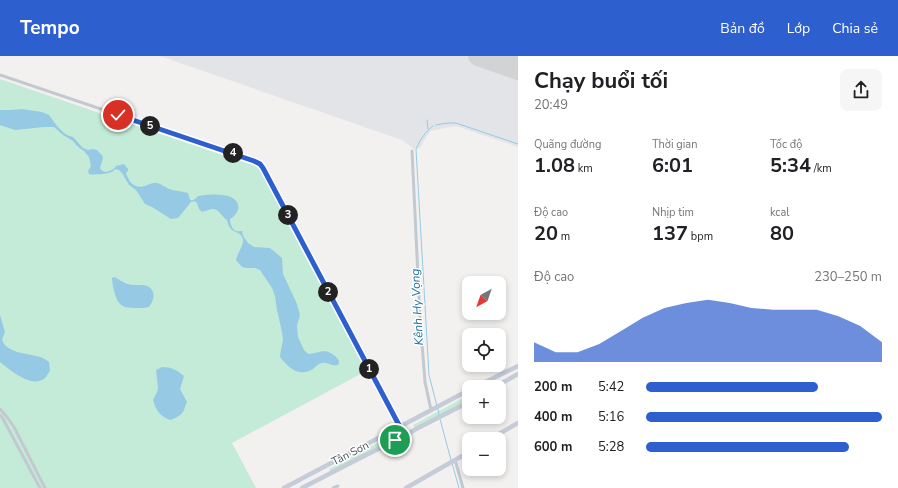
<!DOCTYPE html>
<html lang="vi">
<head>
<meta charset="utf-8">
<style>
  :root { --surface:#fff; --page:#f6f6f6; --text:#202124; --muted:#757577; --accent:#2e5fcf }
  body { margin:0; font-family:"Nunito Sans",sans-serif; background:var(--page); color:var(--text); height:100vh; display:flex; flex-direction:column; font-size:15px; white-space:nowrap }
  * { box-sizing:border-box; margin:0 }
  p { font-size:13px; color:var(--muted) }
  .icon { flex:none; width:22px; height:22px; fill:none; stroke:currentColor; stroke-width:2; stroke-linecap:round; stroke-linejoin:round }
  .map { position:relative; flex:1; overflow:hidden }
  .drawer { display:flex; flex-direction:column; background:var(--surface); width:380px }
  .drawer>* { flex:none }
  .needle { width:26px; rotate:220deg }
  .fabs { position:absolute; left:462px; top:220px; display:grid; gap:8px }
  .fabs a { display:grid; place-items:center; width:44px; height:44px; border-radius:8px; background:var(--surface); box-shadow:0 2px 6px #0003; font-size:20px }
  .pin { position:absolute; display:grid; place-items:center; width:34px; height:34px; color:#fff; margin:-17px; border:2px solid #fff; border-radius:50%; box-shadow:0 1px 4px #0007 }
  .km { position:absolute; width:20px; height:20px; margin:-10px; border-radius:50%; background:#222; color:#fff; font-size:11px; line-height:20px; text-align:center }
  .round { display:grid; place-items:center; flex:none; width:42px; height:42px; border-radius:8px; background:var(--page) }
  .head { display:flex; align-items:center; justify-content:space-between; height:68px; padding:0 16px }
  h1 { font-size:22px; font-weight:700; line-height:30px }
  .figures { display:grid; grid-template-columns:repeat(3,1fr); gap:6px; height:68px; padding:4px 16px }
  .figures div { display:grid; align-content:center }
  .figures b { font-size:20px; font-weight:700 }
  .figures small { font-size:11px; font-weight:400 }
  .figures p { font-size:11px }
  .chart { height:112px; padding:8px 16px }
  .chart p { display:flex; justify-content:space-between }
  .chart svg { width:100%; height:72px; margin-top:4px; fill:var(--accent); opacity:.7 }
  ul { padding:0 16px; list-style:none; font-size:13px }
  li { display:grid; grid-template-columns:64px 48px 1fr; align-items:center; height:30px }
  li i { height:10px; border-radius:5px; background:var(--accent) }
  header { display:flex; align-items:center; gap:24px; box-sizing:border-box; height:56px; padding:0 20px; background:var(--accent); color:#fff }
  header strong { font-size:19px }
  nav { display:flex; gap:22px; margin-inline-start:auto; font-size:14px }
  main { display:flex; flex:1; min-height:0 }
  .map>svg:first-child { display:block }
  .airport { fill:#e3e4e7 }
  .green { fill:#c4ebd8 }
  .water { fill:#96c9e3 }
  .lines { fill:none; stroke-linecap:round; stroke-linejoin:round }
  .stream { stroke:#96c9e3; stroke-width:1 }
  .taxiway { stroke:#d2d3d5; stroke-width:8 }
  .runway { stroke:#d2d3d5; stroke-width:20 }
  .street { stroke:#c3c9d0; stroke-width:3 }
  .secondary { stroke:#c5cbd7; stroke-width:4.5 }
  .route-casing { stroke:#fff; stroke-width:8 }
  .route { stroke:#2e5fcf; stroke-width:5 }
  .labels { text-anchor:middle; stroke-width:3; stroke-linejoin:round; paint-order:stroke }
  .street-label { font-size:11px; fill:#4a515c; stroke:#fff }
  .water-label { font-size:12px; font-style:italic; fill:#1c719c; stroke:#fff }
</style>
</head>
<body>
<header>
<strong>Tempo</strong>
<nav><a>Bản đồ</a><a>Lớp</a><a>Chia sẻ</a></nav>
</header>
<main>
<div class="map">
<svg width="518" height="432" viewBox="0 0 518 432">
  <rect width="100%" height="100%" fill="#f2f1f0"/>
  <!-- airport -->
  <path class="airport" d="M160,0H518V91L459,71L454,70L431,75L426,81L420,92L414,93L402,84Z"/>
  <!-- green -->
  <g class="green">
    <path d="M0,23L237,104L258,110L366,315L232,387L256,432H0Z"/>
    <path d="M469,339V345L416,373L413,369Z"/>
    <path d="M387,382L390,386L331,417L329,413Z"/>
  </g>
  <!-- water -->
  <g class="water">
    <path d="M22,53L42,56L49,59L57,70L63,76L67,79L73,81L83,92L88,94L93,93L97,94L102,99L103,102L100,112C103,119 113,115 116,110L124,108L128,113V115L126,117C129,126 134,133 145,130C148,129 153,126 157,127C161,128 165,131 169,133C175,135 181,135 188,137L190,144C194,145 195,143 198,140C208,138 242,135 238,154C236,158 234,161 230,163C230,167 232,174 236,175C238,176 240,175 242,175L243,180L248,187L254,191L270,192L282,202L283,218L297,248L300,259L297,270L298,281L304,294L308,298C321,297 325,291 336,301C339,304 340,305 338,309C332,311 328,306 323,307C317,307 314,314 309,315C297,320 287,310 280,301L281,293L283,284L282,276L277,254L275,240L272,232L260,214L255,212H246L242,211L236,204C237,198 242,192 243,186C244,177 235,177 231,173C228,170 228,167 227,164C222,161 219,153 213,153C210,153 206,155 202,156L199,153L197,147L194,145L191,146L178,162L171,163L152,151L145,148L136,134L129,129L122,117L119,114L115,113C115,114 110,117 109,117C106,118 91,119 89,118L88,115L91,110L89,101L84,95L78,91L73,85L63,79L54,71H44L15,74L0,69V54H11Z"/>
    <path d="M114,221C119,223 123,227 128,228C136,231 149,225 153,236C155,242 152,246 149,251C145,252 141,252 136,252C121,252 118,249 114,235C113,230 112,226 112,222Z"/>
    <path d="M0,259L5,276L2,283C6,298 28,297 40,301C44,302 46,304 49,306L50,314C40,339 14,317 0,306Z"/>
    <path d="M162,311C171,311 177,314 184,320L180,333L187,346C185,349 185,353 183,356C180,360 175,362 171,364C160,361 156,354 153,344L157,336L158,332L156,314Z"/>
  </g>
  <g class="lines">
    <!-- stream -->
    <g class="stream">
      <path d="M427,64L428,73"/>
      <path d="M436,69L448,67H456L518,88"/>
      <path d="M433,70C425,76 420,84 416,93L429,319L437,350"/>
      <path d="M438,353L439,359"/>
      <path d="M440,363L451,404"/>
      <path d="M452,407L459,432"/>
    </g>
    <!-- taxiway -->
    <path class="taxiway" d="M483,0L502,3L518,4"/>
    <!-- runway -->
    <path class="runway" d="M478,0L518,14"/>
    <!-- street -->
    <g class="street">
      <path d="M0,19L255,105L260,108L400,371"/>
      <path d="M412,95L420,262L425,326L431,354"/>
      <path d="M0,353L7,361L14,371L45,432"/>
      <path d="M0,359L2,361L40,432"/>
      <path d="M455,404L463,432"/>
      <path d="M333,432L338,430"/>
    </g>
    <!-- secondary -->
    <g class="secondary">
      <path d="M475,331L518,310"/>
      <path d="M495,331L518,318"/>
      <path d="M490,383L518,367"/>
      <path d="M284,432L469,334"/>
      <path d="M302,432L364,400L401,382L416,373L469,346"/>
      <path d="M406,432L469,396"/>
    </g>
  </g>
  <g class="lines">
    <defs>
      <path id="route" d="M118,59L254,105L260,108L263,112L400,371L392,375L390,380L392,383L395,384"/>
    </defs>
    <!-- route casing -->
    <use href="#route" class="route-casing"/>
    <!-- route -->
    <use href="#route" class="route"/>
  </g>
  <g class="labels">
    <!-- street labels -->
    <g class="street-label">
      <text transform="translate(350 397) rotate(-27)" y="4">Tân Sơn</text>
    </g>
    <!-- water labels -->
    <g class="water-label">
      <text transform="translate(417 251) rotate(-93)" y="4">Kênh Hy Vọng</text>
    </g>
  </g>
</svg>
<div class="fabs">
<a><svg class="needle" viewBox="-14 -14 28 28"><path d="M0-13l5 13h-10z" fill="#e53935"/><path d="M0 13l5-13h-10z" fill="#757577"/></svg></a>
<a><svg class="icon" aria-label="locate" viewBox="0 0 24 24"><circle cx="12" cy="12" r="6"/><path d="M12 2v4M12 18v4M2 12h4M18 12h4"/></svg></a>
<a>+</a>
<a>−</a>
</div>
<div class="pin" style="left:395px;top:384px;background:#1e9e55"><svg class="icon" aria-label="arrive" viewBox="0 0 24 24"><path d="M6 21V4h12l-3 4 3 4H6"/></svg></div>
<div class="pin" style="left:118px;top:59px;background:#d93025"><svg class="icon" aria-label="check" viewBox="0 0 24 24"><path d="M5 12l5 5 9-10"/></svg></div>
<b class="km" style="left:369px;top:313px">1</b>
<b class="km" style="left:328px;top:236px">2</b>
<b class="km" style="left:288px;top:159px">3</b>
<b class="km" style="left:233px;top:97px">4</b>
<b class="km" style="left:150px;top:70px">5</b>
</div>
<section class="drawer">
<div class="head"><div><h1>Chạy buổi tối</h1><p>20:49</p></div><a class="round"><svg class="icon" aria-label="share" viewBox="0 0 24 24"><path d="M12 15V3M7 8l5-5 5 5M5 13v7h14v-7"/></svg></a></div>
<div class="figures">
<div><p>Quãng đường</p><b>1.08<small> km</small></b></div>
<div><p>Thời gian</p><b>6:01</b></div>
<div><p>Tốc độ</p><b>5:34<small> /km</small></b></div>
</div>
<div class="figures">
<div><p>Độ cao</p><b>20<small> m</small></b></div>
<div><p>Nhịp tim</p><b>137<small> bpm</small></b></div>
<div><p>kcal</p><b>80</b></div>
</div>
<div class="chart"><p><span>Độ cao</span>230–250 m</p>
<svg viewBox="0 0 160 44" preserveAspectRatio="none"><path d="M0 44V32L10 38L20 38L30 33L40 25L50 17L60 11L70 8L80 6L90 8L100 11L110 12L120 12L130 12L140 16L150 22L160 32V44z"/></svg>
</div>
<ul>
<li><b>200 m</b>5:42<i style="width:73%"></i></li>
<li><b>400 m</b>5:16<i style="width:100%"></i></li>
<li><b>600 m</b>5:28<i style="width:86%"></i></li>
</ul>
</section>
</main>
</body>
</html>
